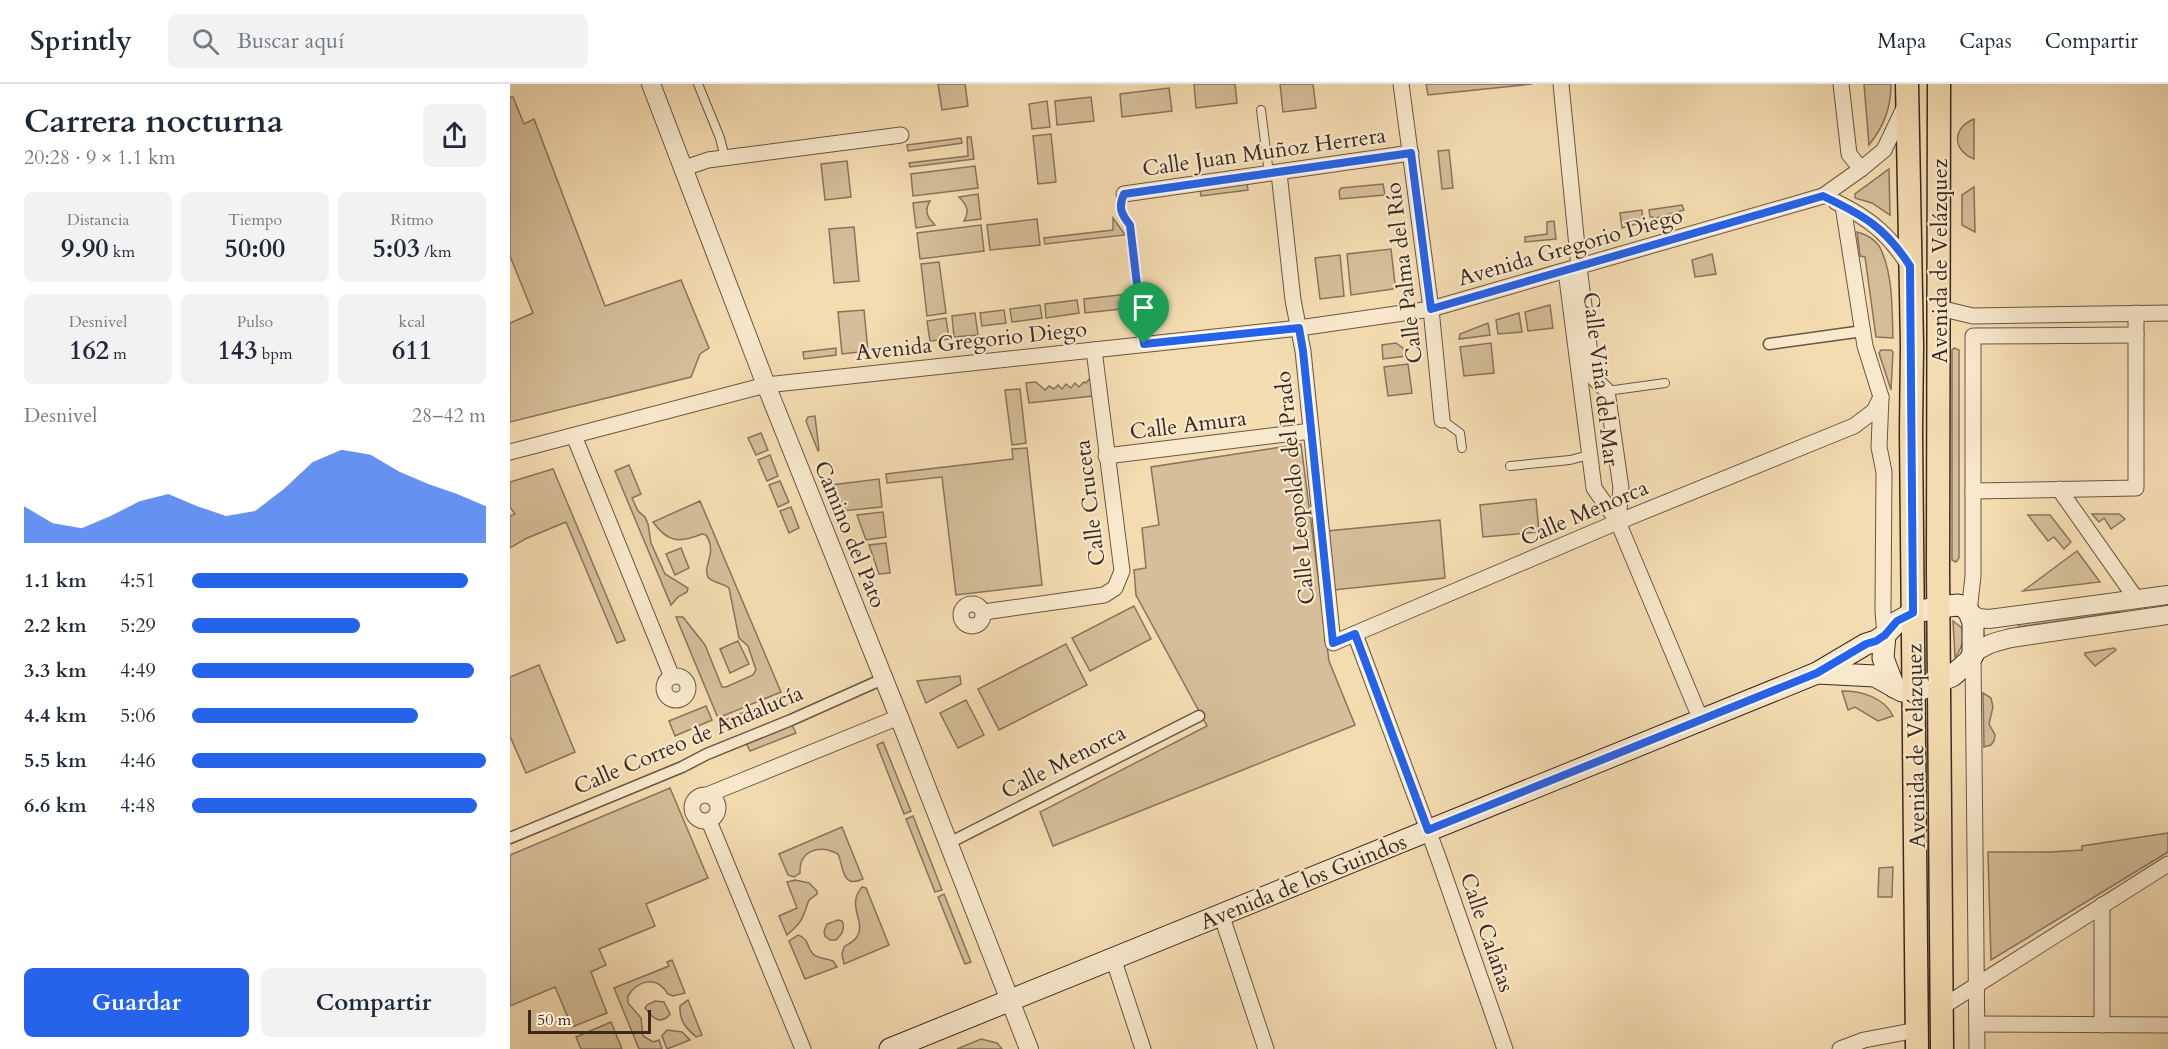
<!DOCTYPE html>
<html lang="es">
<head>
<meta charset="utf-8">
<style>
  :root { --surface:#fff; --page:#f2f2f3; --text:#1f2937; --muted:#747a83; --line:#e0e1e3; --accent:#2563eb }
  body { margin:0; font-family:Cardo,serif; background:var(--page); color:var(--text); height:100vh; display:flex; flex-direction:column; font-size:22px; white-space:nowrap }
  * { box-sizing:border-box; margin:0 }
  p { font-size:20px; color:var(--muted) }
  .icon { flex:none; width:33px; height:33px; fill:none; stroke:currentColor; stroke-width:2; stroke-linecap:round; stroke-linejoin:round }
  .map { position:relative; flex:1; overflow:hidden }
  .details { display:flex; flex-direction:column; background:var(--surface); width:510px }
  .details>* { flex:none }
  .scale { position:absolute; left:18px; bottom:15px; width:123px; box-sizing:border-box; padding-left:6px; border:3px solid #3b2921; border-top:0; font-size:16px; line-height:21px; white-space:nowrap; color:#3b2921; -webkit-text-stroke:4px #f8e8cc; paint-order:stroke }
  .pin { position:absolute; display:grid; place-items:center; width:51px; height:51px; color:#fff; margin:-62px -26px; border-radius:50% 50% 50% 0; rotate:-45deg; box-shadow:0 0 6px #0007 }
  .pin .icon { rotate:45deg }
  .round { display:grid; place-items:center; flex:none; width:63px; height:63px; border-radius:9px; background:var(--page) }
  .summary { display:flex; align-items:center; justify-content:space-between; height:102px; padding:0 24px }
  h1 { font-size:33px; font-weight:600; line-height:45px }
  .stats { display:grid; grid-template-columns:repeat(3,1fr); gap:9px; height:102px; padding:6px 24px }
  .stats div { display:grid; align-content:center; border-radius:9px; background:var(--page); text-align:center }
  .stats b { font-size:26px; font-weight:600 }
  .stats small { font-size:16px; font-weight:400 }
  .stats p { font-size:16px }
  .chart { height:168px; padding:12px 24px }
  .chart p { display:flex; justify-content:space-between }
  .chart svg { width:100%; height:108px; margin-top:6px; fill:var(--accent); opacity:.7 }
  .primary-button { display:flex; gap:12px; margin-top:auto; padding:12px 24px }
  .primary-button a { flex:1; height:69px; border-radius:9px; background:var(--accent); color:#fff; font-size:24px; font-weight:600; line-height:69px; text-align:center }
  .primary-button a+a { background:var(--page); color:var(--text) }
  ul { padding:0 24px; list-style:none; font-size:20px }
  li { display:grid; grid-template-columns:96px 72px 1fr; align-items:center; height:45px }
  li i { height:15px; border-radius:8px; background:var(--accent) }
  header { display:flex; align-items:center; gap:36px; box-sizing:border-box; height:84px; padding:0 30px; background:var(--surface); border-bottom:2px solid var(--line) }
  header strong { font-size:28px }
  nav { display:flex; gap:33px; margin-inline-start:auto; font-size:21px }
  .search { width:420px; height:54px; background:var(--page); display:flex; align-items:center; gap:15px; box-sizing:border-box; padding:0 21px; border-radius:9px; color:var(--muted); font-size:22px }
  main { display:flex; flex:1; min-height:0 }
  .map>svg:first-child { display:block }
  .green { fill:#d5be99; stroke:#88745d; stroke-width:1.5 }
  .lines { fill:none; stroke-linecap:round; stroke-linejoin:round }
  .service-casing { stroke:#695645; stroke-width:10 }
  .pedestrian-casing { stroke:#695645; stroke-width:13 }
  .minor-casing { stroke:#695645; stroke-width:17 }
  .tertiary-casing { stroke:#695645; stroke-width:20 }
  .secondary-casing { stroke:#3b2921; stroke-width:23 }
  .primary-casing { stroke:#3b2921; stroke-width:25 }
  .service { stroke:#f8e8cc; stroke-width:8 }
  .pedestrian { stroke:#f8e8cc; stroke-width:10 }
  .minor { stroke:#f8e8cc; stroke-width:15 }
  .tertiary { stroke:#f8e8cc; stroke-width:18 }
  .secondary { stroke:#f8e8cc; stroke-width:21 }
  .primary { stroke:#f4dcb1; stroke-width:22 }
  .route-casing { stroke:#fff; stroke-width:12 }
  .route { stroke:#2563eb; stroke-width:8 }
  .labels { text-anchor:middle; stroke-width:4.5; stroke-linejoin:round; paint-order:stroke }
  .street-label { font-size:22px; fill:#3b2921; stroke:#f8e8cc }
</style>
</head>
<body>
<header>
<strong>Sprintly</strong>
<div class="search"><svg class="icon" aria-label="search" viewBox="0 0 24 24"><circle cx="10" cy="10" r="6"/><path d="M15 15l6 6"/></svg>Buscar aquí</div>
<nav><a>Mapa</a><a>Capas</a><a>Compartir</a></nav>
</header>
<main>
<section class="details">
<div class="summary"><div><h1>Carrera nocturna</h1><p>20:28 · 9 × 1.1 km</p></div><a class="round"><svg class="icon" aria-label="share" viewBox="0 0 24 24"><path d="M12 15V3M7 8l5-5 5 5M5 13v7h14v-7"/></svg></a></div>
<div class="stats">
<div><p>Distancia</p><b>9.90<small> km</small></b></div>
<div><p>Tiempo</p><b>50:00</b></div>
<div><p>Ritmo</p><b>5:03<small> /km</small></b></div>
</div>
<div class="stats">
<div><p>Desnivel</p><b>162<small> m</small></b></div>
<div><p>Pulso</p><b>143<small> bpm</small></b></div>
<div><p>kcal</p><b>611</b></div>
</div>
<div class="chart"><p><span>Desnivel</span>28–42 m</p>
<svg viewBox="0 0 160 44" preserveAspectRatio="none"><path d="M0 44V29L10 36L20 38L30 33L40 27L50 24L60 29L70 33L80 31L90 22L100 11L110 6L120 8L130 15L140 20L150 24L160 29V44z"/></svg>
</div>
<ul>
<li><b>1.1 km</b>4:51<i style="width:94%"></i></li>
<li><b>2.2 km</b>5:29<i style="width:57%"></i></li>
<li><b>3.3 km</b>4:49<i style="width:96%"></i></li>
<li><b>4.4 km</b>5:06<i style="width:77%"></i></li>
<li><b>5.5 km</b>4:46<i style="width:100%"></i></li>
<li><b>6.6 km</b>4:48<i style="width:97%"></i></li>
</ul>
<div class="primary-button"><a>Guardar</a><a>Compartir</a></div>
</section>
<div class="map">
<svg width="1658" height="965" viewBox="0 0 1658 965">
  <rect width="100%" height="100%" fill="#f4dcb1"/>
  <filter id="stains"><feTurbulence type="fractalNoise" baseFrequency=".00333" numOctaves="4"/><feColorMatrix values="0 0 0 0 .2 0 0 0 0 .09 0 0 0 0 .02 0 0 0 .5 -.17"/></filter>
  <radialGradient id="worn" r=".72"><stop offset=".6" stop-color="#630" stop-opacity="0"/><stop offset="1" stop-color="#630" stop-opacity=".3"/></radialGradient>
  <!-- green -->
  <g class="green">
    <path d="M428,0H455L458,22L432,26Z"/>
    <path d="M684,0H725L727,19L686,24Z"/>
    <path d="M770,0H803L806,24L773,28Z"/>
    <path d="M916,0H1022L918,11Z"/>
    <path d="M1354,0H1381C1381,24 1374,42 1359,61Z"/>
    <path d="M659,4L662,27L612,33L610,10Z"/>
    <path d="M0,13H3L14,40L24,35L95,222L171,196L199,264L190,270L181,293L0,338V239L23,229L0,172Z"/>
    <path d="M581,13L584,37L547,41L545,17Z"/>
    <path d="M537,17L540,43L522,45L519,20Z"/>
    <path d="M1464,35V75C1442,66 1442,44 1464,35Z"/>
    <path d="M541,50L546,98L528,100L523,52Z"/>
    <path d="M457,53H461L464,75L400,83L399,79L458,72Z"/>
    <path d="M451,54L452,59L398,67L397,61Z"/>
    <path d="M939,66L943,104L932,105L928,67Z"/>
    <path d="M337,77L341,113L315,116L311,80Z"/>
    <path d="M465,82L468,104L403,112L401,90Z"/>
    <path d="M1379,85L1380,131L1362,119L1345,114V110Z"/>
    <path d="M737,99L738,106L691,112L690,105Z"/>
    <path d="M873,100L875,111L830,115L829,107L831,104Z"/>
    <path d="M1464,103L1465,148L1452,141V111Z"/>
    <path d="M468,110L471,135L454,137C460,127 457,121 449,113Z"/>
    <path d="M420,117C414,127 417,133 425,141L406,144L403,119Z"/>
    <path d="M1172,121L1174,126L1143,135V133H1140L1139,126Z"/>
    <path d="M1132,126L1133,138L1112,144L1110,129Z"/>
    <path d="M603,134L615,151L535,160L534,154L603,146Z"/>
    <path d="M527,135L530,161L480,166L477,141Z"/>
    <path d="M1044,137L1046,155L1015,158V153L1037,150V138Z"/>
    <path d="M471,141L474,167L410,175L407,149Z"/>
    <path d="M344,143L349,197L324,199L319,145Z"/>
    <path d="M1347,148C1358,151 1368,157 1372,168C1383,193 1382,227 1383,254L1366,253L1355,173L1350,172Z"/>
    <path d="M881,165L885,200L883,205L841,211L837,170Z"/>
    <path d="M1202,170L1206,190L1185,193L1182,176Z"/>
    <path d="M830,171L834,212L810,215L805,174Z"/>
    <path d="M429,178L436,229L417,232L411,180Z"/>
    <path d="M618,210L620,224L575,229L574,215Z"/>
    <path d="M567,216L569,229L536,234L535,220Z"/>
    <path d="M530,221L532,234L502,238L500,225Z"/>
    <path d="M1040,221L1043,244L1018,247L1015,228Z"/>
    <path d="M354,226L358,267L332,270L328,228Z"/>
    <path d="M494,226L496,239L472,242L470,229Z"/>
    <path d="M465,229L468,251L444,253L442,232Z"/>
    <path d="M1009,229L1012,248L988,250L986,236Z"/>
    <path d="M436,234L439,255L420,257L417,237Z"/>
    <path d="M978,239L980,251L949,255L950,250Z"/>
    <path d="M886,259L897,267V272L873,275L872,261Z"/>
    <path d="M981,259L984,289L954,292L950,263Z"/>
    <path d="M326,264V271L294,275L293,268Z"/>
    <path d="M1444,264L1449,266V474L1446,478L1442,476V266Z"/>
    <path d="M1371,266H1381L1383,268L1381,306L1369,269Z"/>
    <path d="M898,280L902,309L878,312L874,283Z"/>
    <path d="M580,294L583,312L519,319L516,299L526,298L535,306L539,302L544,305L548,301L552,305L556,300L561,304L565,299L569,303L574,298L576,299Z"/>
    <path d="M510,305L516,359L502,361L495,306Z"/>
    <path d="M305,332L309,366L308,367L296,337L298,333Z"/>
    <path d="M251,349L258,366L246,371L238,354Z"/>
    <path d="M791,360L819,577L845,641L543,762L530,728L697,642L626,511L624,486L636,484L632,444L649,441L641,383Z"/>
    <path d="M517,364L532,501L446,511L432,393L377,399L376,390L503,375L502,365Z"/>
    <path d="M260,371L268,392L257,397L248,376Z"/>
    <path d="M119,381L131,410L122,414L128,427L135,433L138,440L141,459L155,490L178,504L177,508L168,513L161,521L105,387Z"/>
    <path d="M43,385L115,556L107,559L56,438L15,455L0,464V432L5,430L0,423V398Z"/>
    <path d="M369,395L372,423L331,427L321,401Z"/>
    <path d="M270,397L279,418L268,423L259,401Z"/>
    <path d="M1026,415L1029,448L973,453L970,421Z"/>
    <path d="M190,417L271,608L208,634L166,533H173L195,561L212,603H216L243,591L246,586L238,562L229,554L219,504C213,499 200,498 198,493C192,481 208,470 196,451L192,450C170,459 158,459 143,438Z"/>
    <path d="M281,423L289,444L279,449L270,427Z"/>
    <path d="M373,428L376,453L356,456L347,431Z"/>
    <path d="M1582,430H1609L1615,435L1601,445L1594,434L1589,438Z"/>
    <path d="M1518,431H1540L1561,458L1554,465L1544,453L1538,457Z"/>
    <path d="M930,436L935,494L824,506L817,447Z"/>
    <path d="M376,459L380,489L369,490L359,461Z"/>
    <path d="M171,464L179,484L165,491L156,470Z"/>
    <path d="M1567,467L1590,498L1513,507Z"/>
    <path d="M624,522L641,555L580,587L562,554Z"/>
    <path d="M1609,525L1610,528L1509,543L1508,540Z"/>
    <path d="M1443,537L1452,544C1454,554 1452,565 1445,573Z"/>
    <path d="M228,557L239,580L220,589L210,565Z"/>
    <path d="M556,560L577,601L489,646L468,605Z"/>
    <path d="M1604,564L1606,566L1585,582L1575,571V569Z"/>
    <path d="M29,581L65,668L16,689L0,652V593Z"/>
    <path d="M450,592L451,600L416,619L407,597Z"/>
    <path d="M1332,607C1351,607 1374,613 1383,632L1368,637L1345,623L1338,626Z"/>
    <path d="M1473,609L1481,614L1483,623L1479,640L1485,651L1484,657L1481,661L1474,663Z"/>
    <path d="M271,613L273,619L217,642L215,636Z"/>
    <path d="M456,616L474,651L448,664L430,629Z"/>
    <path d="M196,622L202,636L165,652L159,637Z"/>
    <path d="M281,639L286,649L240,667L235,657Z"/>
    <path d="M373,658L401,727L394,730L367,661Z"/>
    <path d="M160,704L198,794L136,820L145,842L89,865L96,881L81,888L97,929L62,943L45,903L0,922V771Z"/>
    <path d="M403,732L432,806L425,808L396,735Z"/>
    <path d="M332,743L353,795C331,805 334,783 328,770C310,760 289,766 290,789L284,793L278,791L269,770Z"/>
    <path d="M1658,749V768L1481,876L1478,768H1541L1572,766V762Z"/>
    <path d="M1383,783L1382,813H1368L1369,784Z"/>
    <path d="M285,796L299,799L307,807V810L299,816C293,834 292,838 277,851L269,832L287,824L277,798Z"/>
    <path d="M352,803L356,804L379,861L334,880L332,870L334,863C338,860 343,858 346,854C358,838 335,823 352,803Z"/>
    <path d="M434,810L461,878L455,880L428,813Z"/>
    <path d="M328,836L332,837C336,845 331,851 326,856H320L315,852L314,847L317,840Z"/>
    <path d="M288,851C300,855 296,863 303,870C308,875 317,874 323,877L327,883L295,895L279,857Z"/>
    <path d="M162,876L175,909L163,912L158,910C147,891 128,896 118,912V919L131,934L133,952L143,958L149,956L152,965H129L104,904L159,882L157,878Z"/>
    <path d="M178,916L192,951L186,953C176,944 169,937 170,922Z"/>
    <path d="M145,917L154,918L160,930C151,942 142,934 135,924L137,921Z"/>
    <path d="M101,938L112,965H71L66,953Z"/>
    <path d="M157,946L172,948L180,956L157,965L152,952Z"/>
    <path d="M471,955L487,959L492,965H447Z"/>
  </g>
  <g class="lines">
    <defs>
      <g id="service">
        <path d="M188,0L210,54L215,74"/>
        <path d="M751,26L759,90"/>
        <path d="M614,110C608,123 611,130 620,141L634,260"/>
        <path d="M1097,307L1155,299"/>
        <path d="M932,336L950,349L952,364"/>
        <path d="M1000,382L1060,376L1079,371"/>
      </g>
      <g id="pedestrian">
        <path d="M1259,260L1353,247"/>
        <path d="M0,754L172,683L197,670L281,636L373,595"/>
        <path d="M437,760L689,632"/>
      </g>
      <g id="minor">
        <path d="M891,0L921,225L932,336"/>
        <path d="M1051,0L1069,183L1083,293L1097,307L1111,404L1108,438"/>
        <path d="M1331,0L1339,70L1351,85"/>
        <path d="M172,85L198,76L391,51"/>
        <path d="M769,89L783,216L793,267L823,559L1098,442L1344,342L1364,327L1371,313"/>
        <path d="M614,110L901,69"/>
        <path d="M1326,118C1359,134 1380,151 1399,182"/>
        <path d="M1333,122L1355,262L1371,313L1369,363L1374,388L1373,527L1375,551"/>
        <path d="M1056,187L1084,404L1108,438L1191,636"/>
        <path d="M1429,224L1463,232L1658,229"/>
        <path d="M64,352L162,593"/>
        <path d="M0,368L256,301L789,244L921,225L1313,112L1351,85L1374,66L1395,22"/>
        <path d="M596,372L801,347"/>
        <path d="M1549,405L1627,516"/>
        <path d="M1463,407L1626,404V229"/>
        <circle cx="462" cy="531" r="11"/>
        <path d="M474,528L594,511L605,504L612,487L584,266"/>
        <path d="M1459,528L1463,492V252L1626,251"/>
        <path d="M845,550L928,773L995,965"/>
        <path d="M1463,571L1467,965"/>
        <circle cx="166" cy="604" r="12"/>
        <path d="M197,711L389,633"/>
        <circle cx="195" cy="724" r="13"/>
        <path d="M199,737L293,965"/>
        <path d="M1592,821V941"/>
        <path d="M711,830L756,965"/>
        <path d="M603,874L633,965"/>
        <path d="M1432,923L1658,780"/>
        <path d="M1467,940L1658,941"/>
        <path d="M1330,965L1354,956L1407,946"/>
      </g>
      <g id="tertiary">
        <path d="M141,0L256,301L389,633L519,965"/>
        <path d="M1459,528L1468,534L1479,535L1658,511"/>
        <path d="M1463,571C1474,560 1486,558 1501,554L1658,531"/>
      </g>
      <g id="secondary">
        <path d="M1375,551L1373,574L1384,603"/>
        <path d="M380,965L1307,589L1356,560L1366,557L1375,551L1387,538L1403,529L1429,523L1448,521L1454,523L1459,528L1463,538V571L1458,578L1442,592L1404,608L1392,607L1365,592L1307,589"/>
      </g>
      <g id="primary">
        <path d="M1397,0L1402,262L1401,348L1407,965"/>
        <path d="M1429,0L1428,487L1432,965"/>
      </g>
    </defs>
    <!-- service casing -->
    <use href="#service" class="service-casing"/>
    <!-- pedestrian casing -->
    <use href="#pedestrian" class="pedestrian-casing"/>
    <!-- minor casing -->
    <use href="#minor" class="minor-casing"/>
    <!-- tertiary casing -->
    <use href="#tertiary" class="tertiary-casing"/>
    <!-- secondary casing -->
    <use href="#secondary" class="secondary-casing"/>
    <!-- primary casing -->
    <use href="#primary" class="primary-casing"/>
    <!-- service -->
    <use href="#service" class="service"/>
    <!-- pedestrian -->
    <use href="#pedestrian" class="pedestrian"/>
    <!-- minor -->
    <use href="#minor" class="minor"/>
    <!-- tertiary -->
    <use href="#tertiary" class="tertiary"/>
    <!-- secondary -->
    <use href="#secondary" class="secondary"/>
    <!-- primary -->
    <use href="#primary" class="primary"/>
  </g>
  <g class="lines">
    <defs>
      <path id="route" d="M901,69L921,225L1313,112C1353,131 1375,143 1400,182L1403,529L1387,537L1375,551L1366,557L1356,560L1307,589L918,746L845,550L823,559L793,267L789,244L634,260L620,141C611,130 608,123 614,110Z"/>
    </defs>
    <!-- route casing -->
    <use href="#route" class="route-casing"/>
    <!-- route -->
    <use href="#route" class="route"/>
  </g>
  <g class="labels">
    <!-- street labels -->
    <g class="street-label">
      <text transform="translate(754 67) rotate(-8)" y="8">Calle Juan Muñoz Herrera</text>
      <text transform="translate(1060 162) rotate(-16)" y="8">Avenida Gregorio Diego</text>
      <text transform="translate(1429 177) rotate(-90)" y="8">Avenida de Velázquez</text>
      <text transform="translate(893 189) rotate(-97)" y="8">Calle Palma del Río</text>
      <text transform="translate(461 256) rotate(-6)" y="8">Avenida Gregorio Diego</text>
      <text transform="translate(1092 295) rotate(83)" y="8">Calle Viña del Mar</text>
      <text transform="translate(678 340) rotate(-7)" y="8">Calle Amura</text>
      <text transform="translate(784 404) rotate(-96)" y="8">Calle Leopoldo del Prado</text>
      <text transform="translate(579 419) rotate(-97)" y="8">Calle Cruceta</text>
      <text transform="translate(1074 428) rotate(-23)" y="8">Calle Menorca</text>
      <text transform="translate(341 450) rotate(68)" y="8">Camino del Pato</text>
      <text transform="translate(178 655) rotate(-23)" y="8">Calle Correo de Andalucía</text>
      <text transform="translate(1405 662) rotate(-91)" y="8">Avenida de Velázquez</text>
      <text transform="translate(553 677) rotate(-27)" y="8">Calle Menorca</text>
      <text transform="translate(793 797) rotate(-22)" y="8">Avenida de los Guindos</text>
      <text transform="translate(978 848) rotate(71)" y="8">Calle Calañas</text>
    </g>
  </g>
  <rect width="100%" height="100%" filter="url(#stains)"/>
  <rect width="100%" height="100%" fill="url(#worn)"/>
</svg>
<div class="scale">50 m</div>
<div class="pin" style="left:634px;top:260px;background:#1e9e55"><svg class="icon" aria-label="arrive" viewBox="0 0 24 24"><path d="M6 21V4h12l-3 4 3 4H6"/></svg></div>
</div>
</main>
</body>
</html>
